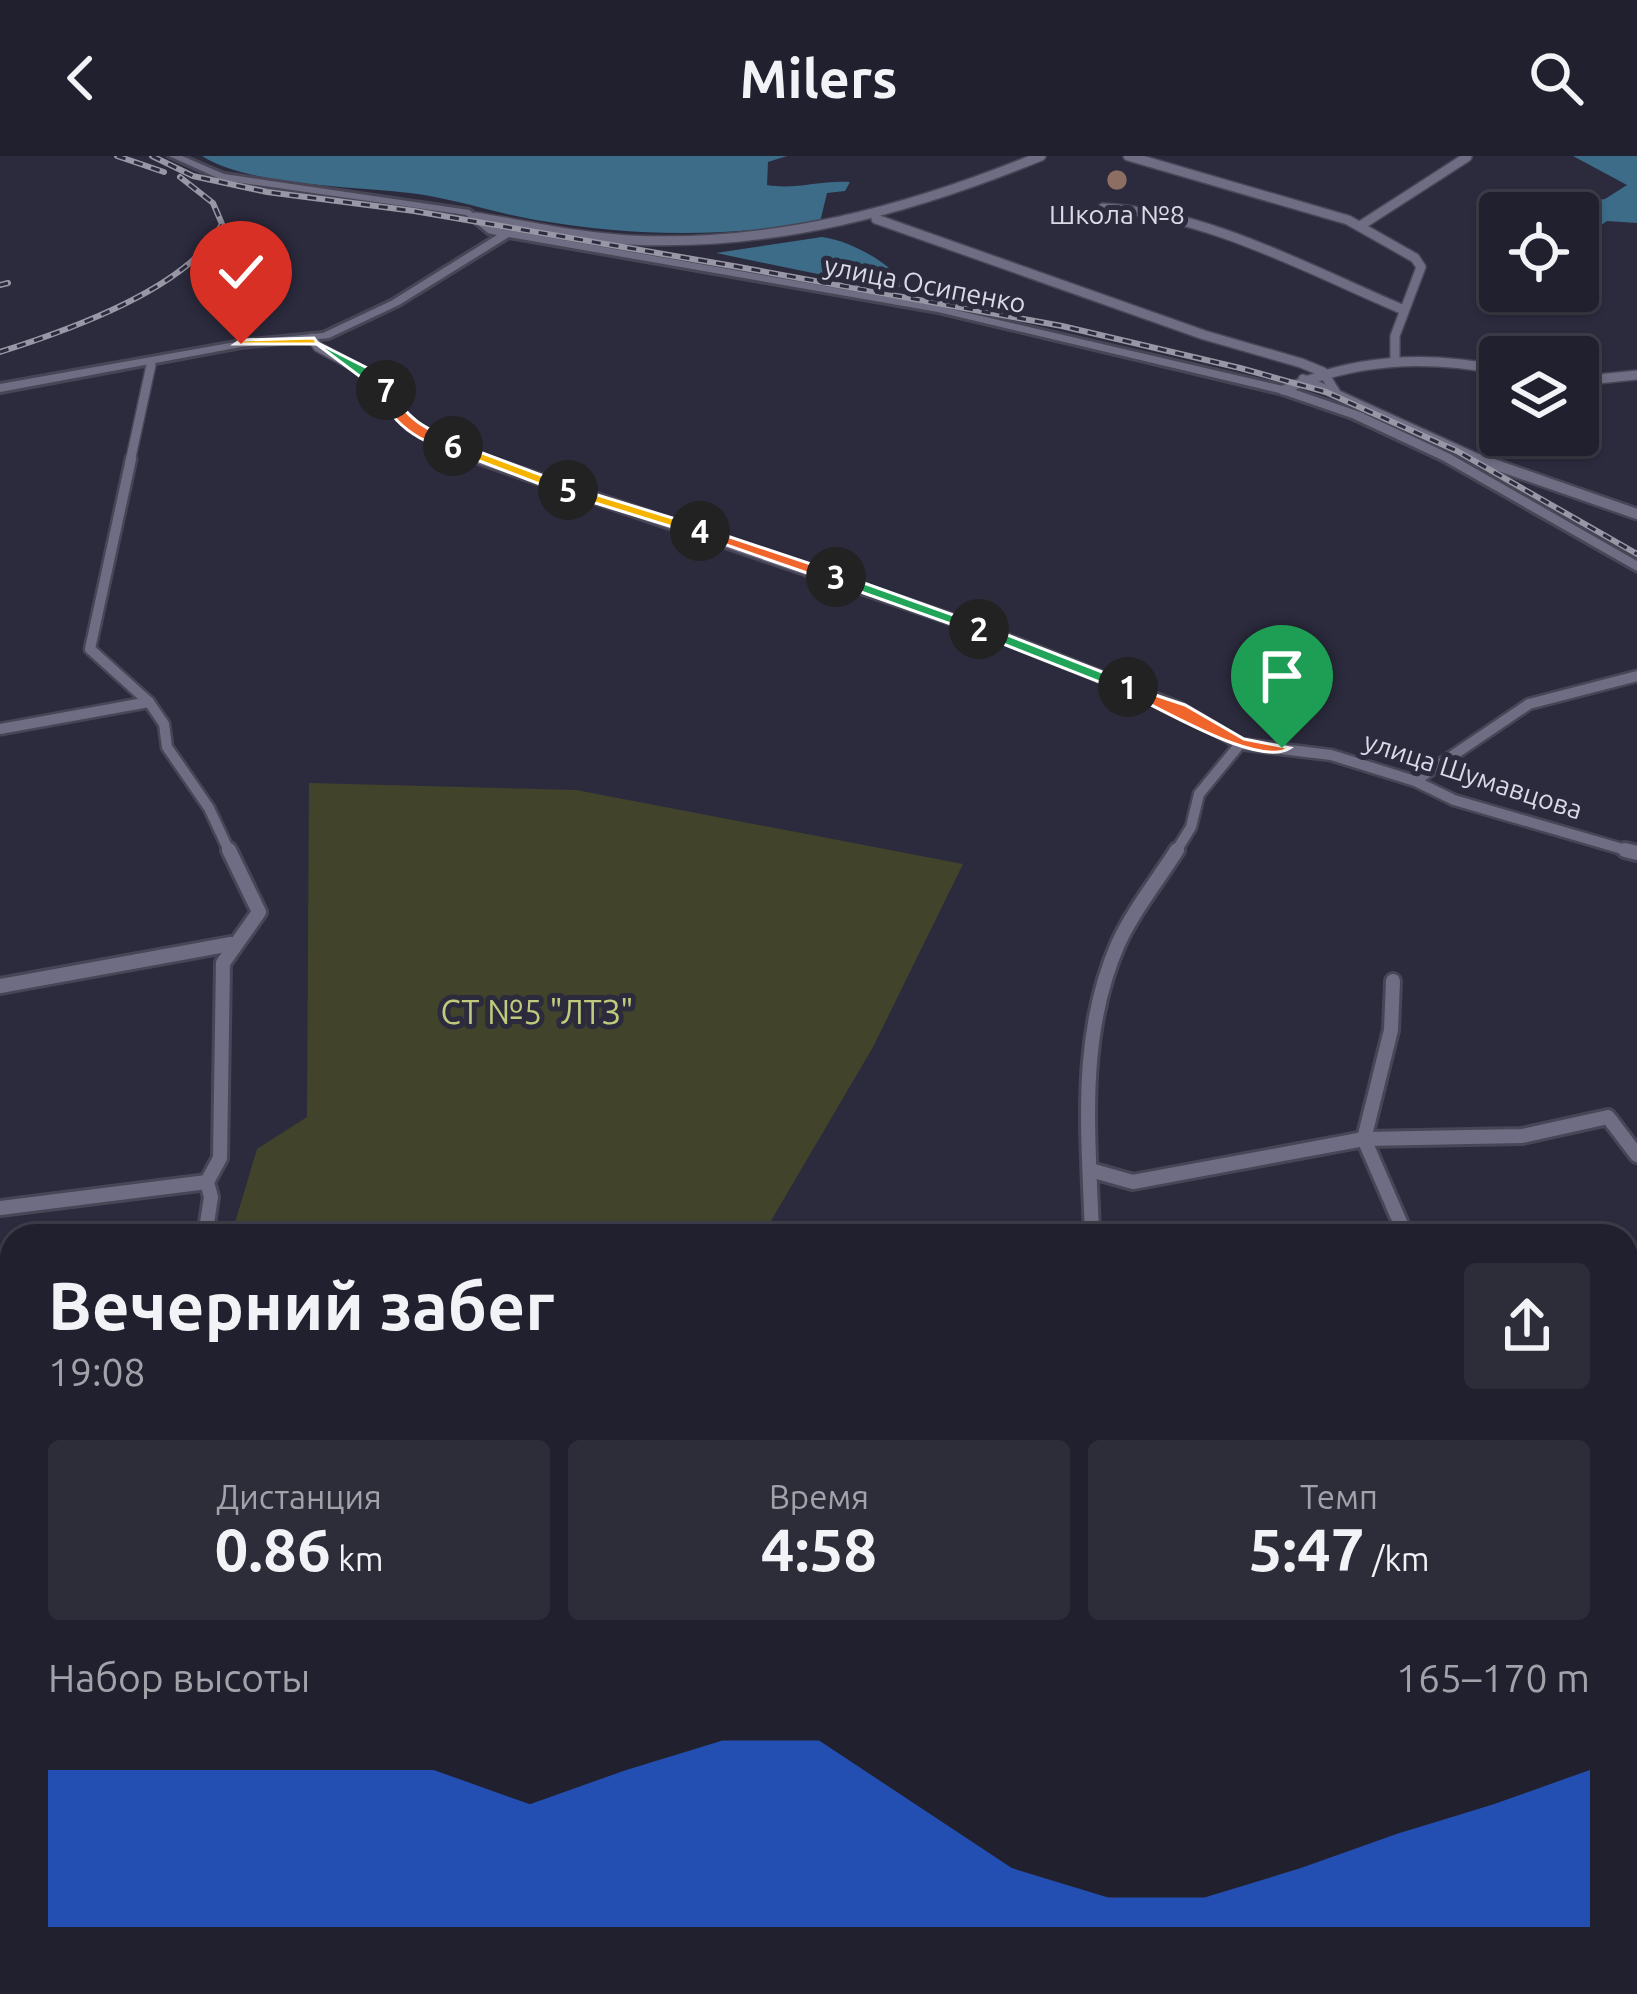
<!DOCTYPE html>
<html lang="ru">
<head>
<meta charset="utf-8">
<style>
  :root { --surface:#21202e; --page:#2d2d3a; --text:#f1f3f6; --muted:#a2a3aa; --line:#3e3e4a; --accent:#2563eb }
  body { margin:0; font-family:Ubuntu,sans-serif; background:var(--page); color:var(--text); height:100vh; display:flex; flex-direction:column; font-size:45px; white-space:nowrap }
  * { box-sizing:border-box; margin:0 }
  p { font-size:39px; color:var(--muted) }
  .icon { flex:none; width:66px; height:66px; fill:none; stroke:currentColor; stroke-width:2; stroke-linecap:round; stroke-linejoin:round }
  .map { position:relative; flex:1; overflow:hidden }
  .sheet { position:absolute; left:0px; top:1068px; width:1638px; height:771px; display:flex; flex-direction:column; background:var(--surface); border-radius:36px 36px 0 0; box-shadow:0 3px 9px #0004,0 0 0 3px var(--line) }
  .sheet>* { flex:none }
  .tools { position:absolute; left:1479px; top:36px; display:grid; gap:24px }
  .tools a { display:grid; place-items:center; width:120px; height:120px; border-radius:12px; background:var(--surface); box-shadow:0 3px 9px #0004,0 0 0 3px var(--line); font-size:60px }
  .pin { position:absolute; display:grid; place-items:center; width:102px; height:102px; color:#fff; margin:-123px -51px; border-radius:50% 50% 50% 0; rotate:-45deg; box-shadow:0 0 12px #0007 }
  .pin .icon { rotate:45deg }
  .km { position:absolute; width:60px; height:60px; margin:-30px; border-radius:50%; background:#222; color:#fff; font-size:33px; line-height:60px; text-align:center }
  .round { display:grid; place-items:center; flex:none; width:126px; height:126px; border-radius:12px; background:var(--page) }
  .overview { display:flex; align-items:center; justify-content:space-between; height:204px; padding:0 48px }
  h1 { font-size:66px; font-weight:600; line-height:90px }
  .metrics { display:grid; grid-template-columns:repeat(3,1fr); gap:18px; height:204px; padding:12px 48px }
  .metrics div { display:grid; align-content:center; border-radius:12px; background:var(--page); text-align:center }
  .metrics b { font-size:60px; font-weight:600 }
  .metrics small { font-size:33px; font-weight:400 }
  .metrics p { font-size:33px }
  .chart { height:336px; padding:24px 48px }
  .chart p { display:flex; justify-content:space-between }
  .chart svg { width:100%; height:216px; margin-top:12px; fill:var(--accent); opacity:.7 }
  header { display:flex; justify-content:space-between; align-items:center; height:156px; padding:0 48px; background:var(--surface); font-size:54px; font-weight:600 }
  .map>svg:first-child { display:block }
  .green { fill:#41442a }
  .water { fill:#3c6c88 }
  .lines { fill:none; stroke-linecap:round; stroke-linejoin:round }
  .street-far3-casing { stroke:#484656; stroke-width:12 }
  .street-far2-casing { stroke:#484656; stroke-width:15 }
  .street-far1-casing { stroke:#484656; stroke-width:20 }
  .street-casing { stroke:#484656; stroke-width:24 }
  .secondary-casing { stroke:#484656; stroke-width:6 }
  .street-far3 { stroke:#6e6d83; stroke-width:9 }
  .street-far2 { stroke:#6e6d83; stroke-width:10 }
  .street-far1 { stroke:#6e6d83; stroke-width:14 }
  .street { stroke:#6e6d83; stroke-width:18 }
  .secondary { fill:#6e6d83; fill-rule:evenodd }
  .rail-casing { stroke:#9897a6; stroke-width:6 }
  .rail { stroke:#2c2b3e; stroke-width:3; stroke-dasharray:9; stroke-linecap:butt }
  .split-1 { fill:#f0652b; stroke:#fff; stroke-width:3 }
  .split-2 { fill:#22a559; stroke:#fff; stroke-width:3 }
  .split-3 { fill:#22a559; stroke:#fff; stroke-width:3 }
  .split-4 { fill:#f0652b; stroke:#fff; stroke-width:3 }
  .split-5 { fill:#f5b400; stroke:#fff; stroke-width:3 }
  .split-6 { fill:#f5b400; stroke:#fff; stroke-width:3 }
  .split-7 { fill:#f0652b; stroke:#fff; stroke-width:3 }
  .split-8 { fill:#22a559; stroke:#fff; stroke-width:3 }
  .split-9 { fill:#f5b400; stroke:#fff; stroke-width:3 }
  .education-dot { fill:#8d6e63; stroke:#2c2b3e; stroke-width:4.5 }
  .labels { text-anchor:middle; stroke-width:10; stroke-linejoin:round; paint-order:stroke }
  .far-poi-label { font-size:27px; fill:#dad9e6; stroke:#2c2b3e }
  .far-street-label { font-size:27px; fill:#dad9e6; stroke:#2c2b3e }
  .park-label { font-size:33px; fill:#c1c97d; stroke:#2c2b3e }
</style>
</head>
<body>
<header><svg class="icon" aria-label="back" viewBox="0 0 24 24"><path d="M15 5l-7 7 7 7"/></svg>Milers<svg class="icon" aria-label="search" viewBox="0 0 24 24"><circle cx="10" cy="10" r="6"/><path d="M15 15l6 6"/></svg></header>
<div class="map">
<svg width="1637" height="1838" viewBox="0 0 1637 1838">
  <rect width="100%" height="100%" fill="#2c2b3e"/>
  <!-- green -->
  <g class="green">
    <path d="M309,627L576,634L963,708L873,891L762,1080H231L257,993L307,961Z"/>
    <path d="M0,1417L12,1418V1827H348L341,1838H0Z"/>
  </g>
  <!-- water -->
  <g class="water">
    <path d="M202,0H787L768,6L767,29C796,34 820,24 850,26L845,35L827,37L820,66C721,81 636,81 536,64C494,57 453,42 410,37C352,30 250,30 202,0Z"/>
    <path d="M1573,0H1637V67L1607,65L1581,83L1578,98V57H1557L1562,50L1605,43L1627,29Z"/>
    <path d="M822,81C851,85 891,107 909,132L866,128L716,97Z"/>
  </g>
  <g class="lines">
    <defs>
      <g id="street-far3">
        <path d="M1128,0L1348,64L1415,102L1421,111L1395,180V204"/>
        <path d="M1103,52C1207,57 1309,114 1404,154"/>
        <path d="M475,61C527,69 577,81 630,84C774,91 909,54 1041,0"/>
        <path d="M876,63L1204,179L1301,207L1323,216L1336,237"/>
        <path d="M1360,70L1467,1"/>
        <path d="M312,182L318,191L376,222L409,270L489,306"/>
        <path d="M1303,223L1485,306"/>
        <path d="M1578,225L1637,219"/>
        <path d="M1283,234C1354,203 1424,199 1500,214"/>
        <path d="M130,306L151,209"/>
      </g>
      <g id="street-far2">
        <path d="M131,303L90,493L149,546L164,568L167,591L209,652L230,697"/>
        <path d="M480,303L986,475L1180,552L1240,588L1331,599L1415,625L1454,644L1636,697"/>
        <path d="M1479,303L1637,358"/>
        <path d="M0,573L149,546"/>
        <path d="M1415,625L1529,548L1637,520"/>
        <path d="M1175,697L1191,671L1199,638L1240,588"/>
      </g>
      <g id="street-far1">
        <path d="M1625,694L1637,697"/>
        <path d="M1393,825L1391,874L1364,983L1406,1080"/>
        <path d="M0,830L231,788"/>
        <path d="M1090,1014L1133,1026L1364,983L1522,980L1608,961L1637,999"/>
        <path d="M0,1052L207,1026"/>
        <path d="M205,1080L211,1041L207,1026L220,1002L223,807L259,756L229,694"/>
        <path d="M1092,1080C1089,980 1077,882 1118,788C1133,755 1158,724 1177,694"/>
      </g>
      <g id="street">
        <path d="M1626,1390L1637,1389"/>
        <path d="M0,1397L12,1398"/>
        <path d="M1626,1622L1637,1648"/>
        <path d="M1267,1827L1270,1838"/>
        <path d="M671,1838L676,1827"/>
      </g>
      <path id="secondary" d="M169,0H182L224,18L469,54L495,72L938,150L1287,231L1360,256L1450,298L1637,405V415L1442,304L1352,262L1279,237L938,156L509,81L399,149L329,182L241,191L0,236V228L241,185L323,177L391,145L497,79L488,77L466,59L222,24Z"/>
    </defs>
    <!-- street-far3 casing -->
    <use href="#street-far3" class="street-far3-casing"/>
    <!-- street-far2 casing -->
    <use href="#street-far2" class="street-far2-casing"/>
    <!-- street-far1 casing -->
    <use href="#street-far1" class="street-far1-casing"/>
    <!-- street casing -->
    <use href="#street" class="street-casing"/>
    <!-- secondary casing -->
    <use href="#secondary" class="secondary-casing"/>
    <!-- street-far3 -->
    <use href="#street-far3" class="street-far3"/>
    <!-- street-far2 -->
    <use href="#street-far2" class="street-far2"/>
    <!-- street-far1 -->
    <use href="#street-far1" class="street-far1"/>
    <!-- street -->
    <use href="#street" class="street"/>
    <!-- secondary -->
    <use href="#secondary" class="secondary"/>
    <defs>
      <g id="rail">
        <path d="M117,0L164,16"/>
        <path d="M152,0L193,20L267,36L414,55L739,111L1062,170L1240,212L1326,236L1457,295L1637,398"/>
        <path d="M0,129L8,127"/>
        <path d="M0,196C66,175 191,132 222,68L213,47L180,21"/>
      </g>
    </defs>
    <!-- rail casing -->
    <use href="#rail" class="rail-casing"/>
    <!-- rail -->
    <use href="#rail" class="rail"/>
  </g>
  <!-- split-1 -->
  <path class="split-1" d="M1122,528L1185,549L1244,583L1290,592C1258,613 1159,550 1122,535Z"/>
  <!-- split-2 -->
  <path class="split-2" d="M979,468L1133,528L1135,531L1122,535L973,476Z"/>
  <!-- split-3 -->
  <path class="split-3" d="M836,417L984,470L986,473L973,476L830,425Z"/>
  <!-- split-4 -->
  <path class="split-4" d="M700,371L841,418L843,421L830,425L695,378Z"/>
  <!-- split-5 -->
  <path class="split-5" d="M568,330L705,372L707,375L695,378L563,337Z"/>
  <!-- split-6 -->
  <path class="split-6" d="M453,286L573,331L575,334L563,337L448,293Z"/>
  <!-- split-7 -->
  <path class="split-7" d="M382,232H391C406,264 425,272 457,287V293C424,291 384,265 382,232Z"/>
  <!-- split-8 -->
  <path class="split-8" d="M310,183L381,219L393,234L382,237Z"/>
  <!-- split-9 -->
  <path class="split-9" d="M314,182L318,188H235L241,184Z"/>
  <!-- markers -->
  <circle class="education-dot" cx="1117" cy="24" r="12"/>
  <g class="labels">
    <!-- far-poi labels -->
    <g class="far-poi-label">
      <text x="1117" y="68">Школа №8</text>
    </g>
    <!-- far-street labels -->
    <g class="far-street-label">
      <text transform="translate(925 129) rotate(11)" y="9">улица Осипенко</text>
      <text transform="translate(1473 620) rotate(18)" y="9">улица Шумавцова</text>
    </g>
    <!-- park labels -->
    <g class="park-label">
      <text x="537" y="868">СТ №5 "ЛТЗ"</text>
    </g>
  </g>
</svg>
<div class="tools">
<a><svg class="icon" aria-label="locate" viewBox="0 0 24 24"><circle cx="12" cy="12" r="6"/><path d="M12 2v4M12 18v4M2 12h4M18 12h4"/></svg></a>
<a><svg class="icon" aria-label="layers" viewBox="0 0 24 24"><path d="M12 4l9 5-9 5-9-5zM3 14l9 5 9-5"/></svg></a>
</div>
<div class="pin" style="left:1282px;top:592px;background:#1e9e55"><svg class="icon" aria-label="arrive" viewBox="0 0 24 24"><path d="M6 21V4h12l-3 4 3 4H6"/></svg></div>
<div class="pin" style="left:241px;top:188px;background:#d93025"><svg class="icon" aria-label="check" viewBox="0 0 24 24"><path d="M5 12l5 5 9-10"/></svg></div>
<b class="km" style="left:1128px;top:531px">1</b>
<b class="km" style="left:979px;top:473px">2</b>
<b class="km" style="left:836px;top:421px">3</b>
<b class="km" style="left:700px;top:375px">4</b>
<b class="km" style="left:568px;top:334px">5</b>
<b class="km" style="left:453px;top:290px">6</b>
<b class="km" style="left:386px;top:234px">7</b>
<section class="sheet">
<div class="overview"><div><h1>Вечерний забег</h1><p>19:08</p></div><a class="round"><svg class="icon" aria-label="share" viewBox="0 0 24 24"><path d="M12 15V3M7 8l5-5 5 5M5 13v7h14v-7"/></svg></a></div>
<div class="metrics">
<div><p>Дистанция</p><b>0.86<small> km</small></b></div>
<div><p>Время</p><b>4:58</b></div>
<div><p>Темп</p><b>5:47<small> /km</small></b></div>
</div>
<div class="chart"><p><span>Набор высоты</span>165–170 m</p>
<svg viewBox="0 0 160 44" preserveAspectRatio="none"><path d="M0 44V12L10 12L20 12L30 12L40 12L50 19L60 12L70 6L80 6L90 19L100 32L110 38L120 38L130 32L140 25L150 19L160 12V44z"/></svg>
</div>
</section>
</div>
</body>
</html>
